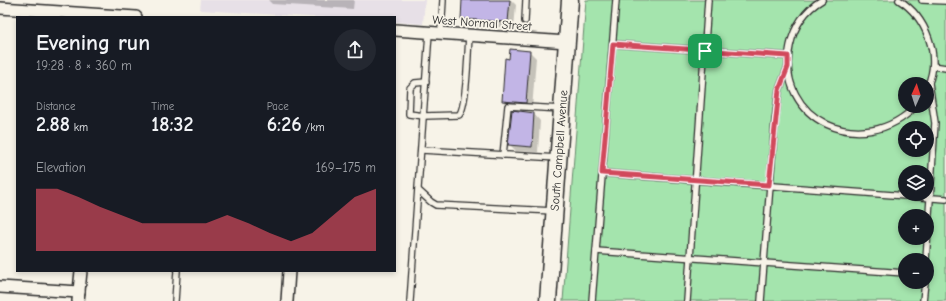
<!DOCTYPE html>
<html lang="en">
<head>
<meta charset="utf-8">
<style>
  :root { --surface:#171b24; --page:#242831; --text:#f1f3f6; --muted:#9ea1a6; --accent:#d1495b }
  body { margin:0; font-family:"Comic Neue",sans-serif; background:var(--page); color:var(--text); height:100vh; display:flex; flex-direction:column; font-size:15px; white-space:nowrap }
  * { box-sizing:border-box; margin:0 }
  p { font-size:13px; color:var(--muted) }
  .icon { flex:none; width:22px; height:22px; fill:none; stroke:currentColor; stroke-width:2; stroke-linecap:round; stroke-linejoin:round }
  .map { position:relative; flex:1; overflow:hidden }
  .details { position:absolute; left:16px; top:16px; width:380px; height:256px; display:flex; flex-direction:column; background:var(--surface); border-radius:0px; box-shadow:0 2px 6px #0003 }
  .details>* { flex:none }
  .needle { width:26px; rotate:3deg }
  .buttons { position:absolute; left:898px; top:77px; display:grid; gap:8px }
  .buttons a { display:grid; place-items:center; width:36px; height:36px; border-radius:50%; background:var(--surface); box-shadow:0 2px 6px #0003; font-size:20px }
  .pin { position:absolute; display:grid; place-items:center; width:34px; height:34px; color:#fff; margin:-17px; border-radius:8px; box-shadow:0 2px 6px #0006 }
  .round { display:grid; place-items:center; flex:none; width:42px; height:42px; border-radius:21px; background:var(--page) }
  .head { display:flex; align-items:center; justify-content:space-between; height:68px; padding:0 20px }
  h1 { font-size:22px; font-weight:600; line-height:30px }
  .metrics { display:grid; grid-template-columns:repeat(3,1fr); gap:6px; height:68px; padding:4px 20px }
  .metrics div { display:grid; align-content:center }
  .metrics b { font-size:20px; font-weight:600 }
  .metrics small { font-size:11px; font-weight:400 }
  .metrics p { font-size:11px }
  .chart { height:112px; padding:8px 20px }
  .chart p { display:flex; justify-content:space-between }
  .chart svg { width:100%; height:72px; margin-top:4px; fill:var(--accent); opacity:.7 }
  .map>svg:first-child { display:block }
  .built { fill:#e7e0e7 }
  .green { fill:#a4e4ad; stroke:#68886c; fill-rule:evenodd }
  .shadow { fill:#0003 }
  .building { fill:#c2b5e6; stroke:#2b2b2b }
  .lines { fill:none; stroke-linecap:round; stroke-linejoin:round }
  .service-casing { stroke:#2b2b2b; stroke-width:8 }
  .minor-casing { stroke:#2b2b2b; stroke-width:14 }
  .secondary-casing { stroke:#2b2b2b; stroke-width:19 }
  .service { stroke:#f7f3e8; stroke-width:5.5 }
  .minor { stroke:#f7f3e8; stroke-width:11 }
  .secondary { stroke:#f7f3e8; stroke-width:16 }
  .route-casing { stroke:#fff; stroke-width:8 }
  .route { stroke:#d1495b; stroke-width:5 }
  .labels { text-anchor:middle; stroke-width:3.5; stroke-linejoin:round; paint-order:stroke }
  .street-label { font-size:12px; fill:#2b2b2b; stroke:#f7f3e8 }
</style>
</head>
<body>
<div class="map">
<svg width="946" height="301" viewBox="0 0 946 301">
  <rect width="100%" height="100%" fill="#f7f3e8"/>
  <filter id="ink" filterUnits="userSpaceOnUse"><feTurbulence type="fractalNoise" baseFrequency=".025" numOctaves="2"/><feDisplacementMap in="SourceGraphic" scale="8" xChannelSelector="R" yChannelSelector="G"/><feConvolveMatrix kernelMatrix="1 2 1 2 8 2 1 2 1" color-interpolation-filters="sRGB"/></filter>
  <g filter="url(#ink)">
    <!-- built -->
    <path class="built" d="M201,0H425L423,24L395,22V17H310L200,10Z"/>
    <!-- green -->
    <path class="green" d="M586,0H946V301H563ZM905,84H927V106H905ZM905,128H927V150H905ZM905,172H927V194H905ZM905,216H927V238H905ZM905,260H927V282H905Z"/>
    <!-- shadow -->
    <g class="shadow">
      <path d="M268,0H354L353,9L272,4Z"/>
      <path d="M463,0H511L516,5L514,28L468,25L462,19Z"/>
      <path d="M530,52L536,58L532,109L509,107L503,101L510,60Z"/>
      <path d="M513,112L534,114L540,121L538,152L516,151L509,144Z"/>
    </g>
    <!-- building -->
    <g class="building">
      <path d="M462,0H510L508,22L461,19Z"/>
      <path d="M510,49L530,51L526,103L502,101L505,58L509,59Z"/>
      <path d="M512,110L534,113L532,147L508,145Z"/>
    </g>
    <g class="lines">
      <defs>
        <g id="service">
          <path d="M822,0C805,10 794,27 790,46C774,120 863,161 916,106"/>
          <path d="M899,0C926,17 941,55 928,85"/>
          <path d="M922,0L946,1"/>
          <path d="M525,21L526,0"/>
          <path d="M441,34L443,0"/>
          <path d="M613,44L788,56"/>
          <path d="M933,66L946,68"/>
          <path d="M426,82L415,83L410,88L409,114L424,116L459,115C467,107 468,50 469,35"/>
          <path d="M422,150L558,158"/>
          <path d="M503,155L508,106L562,109"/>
          <path d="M602,173L946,199"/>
          <path d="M419,191L431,202L436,205L554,211"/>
          <path d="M596,251L905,273"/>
          <path d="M926,260L935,123L929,83"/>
          <path d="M175,301L177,271"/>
          <path d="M410,301L429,33"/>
          <path d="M592,301L616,0"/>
          <path d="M687,301L708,0"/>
          <path d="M761,301L775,121L779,90L788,67"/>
          <path d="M923,301L925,282"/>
        </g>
        <g id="minor">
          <path d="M0,8L136,17"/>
          <path d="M395,30L567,42"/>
          <path d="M0,287L79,292"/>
          <path d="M78,301L81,271"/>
          <path d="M287,301L289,271"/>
        </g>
        <g id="secondary">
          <path id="s1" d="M548,301L570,0"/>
        </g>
      </defs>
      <!-- service casing -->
      <use href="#service" class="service-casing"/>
      <!-- minor casing -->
      <use href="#minor" class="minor-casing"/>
      <!-- secondary casing -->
      <use href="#secondary" class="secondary-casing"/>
      <!-- service -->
      <use href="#service" class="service"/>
      <!-- minor -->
      <use href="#minor" class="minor"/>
      <!-- secondary -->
      <use href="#secondary" class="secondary"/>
    </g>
  </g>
  <g class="lines" filter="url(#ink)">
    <defs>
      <path id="route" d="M613,44L788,56V67L779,90L769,185L602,173Z"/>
    </defs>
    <!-- route casing -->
    <use href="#route" class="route-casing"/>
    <!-- route -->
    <use href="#route" class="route"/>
  </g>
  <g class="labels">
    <!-- street labels -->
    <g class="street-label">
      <text transform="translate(482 23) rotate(4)" y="4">West Normal Street</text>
      <text dy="4" stroke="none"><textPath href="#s1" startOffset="151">South Campbell Avenue</textPath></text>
    </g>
  </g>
</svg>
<div class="buttons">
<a><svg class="needle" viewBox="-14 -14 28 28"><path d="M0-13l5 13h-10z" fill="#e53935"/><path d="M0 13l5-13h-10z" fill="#9ea1a6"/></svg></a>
<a><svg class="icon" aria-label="locate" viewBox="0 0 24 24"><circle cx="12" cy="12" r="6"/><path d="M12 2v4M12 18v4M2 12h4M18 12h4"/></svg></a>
<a><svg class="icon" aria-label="layers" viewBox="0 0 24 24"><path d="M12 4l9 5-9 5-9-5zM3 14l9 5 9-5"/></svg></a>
<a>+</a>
<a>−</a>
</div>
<div class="pin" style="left:705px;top:51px;background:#1e9e55"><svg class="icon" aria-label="arrive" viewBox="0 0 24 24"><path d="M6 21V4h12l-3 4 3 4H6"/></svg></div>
<section class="details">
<div class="head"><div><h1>Evening run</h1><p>19:28 · 8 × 360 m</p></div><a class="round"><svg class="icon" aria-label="share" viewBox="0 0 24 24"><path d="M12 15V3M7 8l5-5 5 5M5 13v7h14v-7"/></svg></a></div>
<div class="metrics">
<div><p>Distance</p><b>2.88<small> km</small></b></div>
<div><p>Time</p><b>18:32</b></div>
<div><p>Pace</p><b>6:26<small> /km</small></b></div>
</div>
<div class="chart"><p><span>Elevation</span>169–175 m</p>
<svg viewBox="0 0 160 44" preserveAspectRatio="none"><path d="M0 44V6L10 6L20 11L30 17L40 22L50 27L60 27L70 27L80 27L90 22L100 27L110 33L120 38L130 33L140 22L150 11L160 6V44z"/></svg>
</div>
</section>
</div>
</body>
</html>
